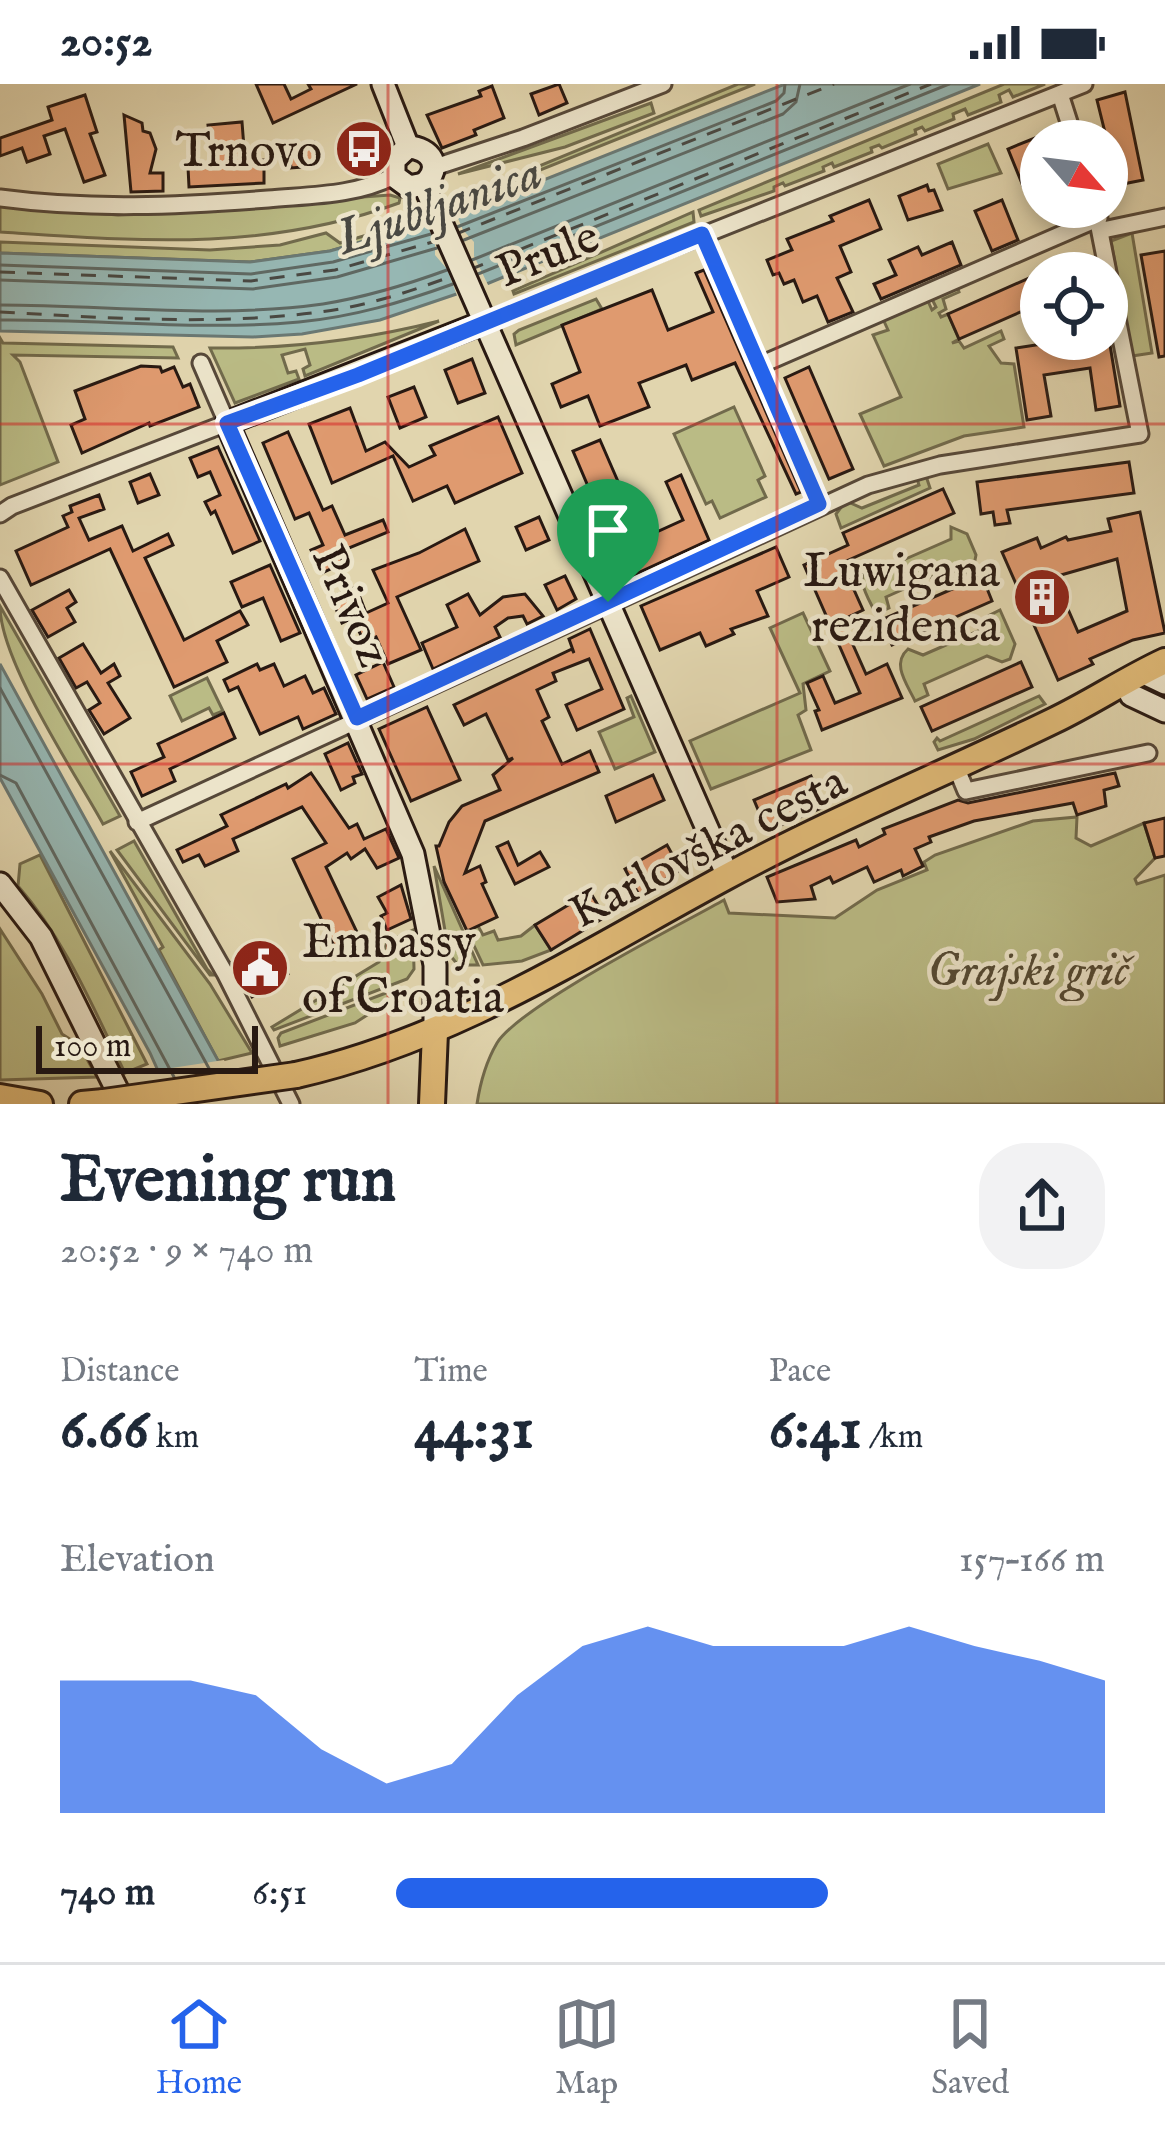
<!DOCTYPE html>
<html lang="en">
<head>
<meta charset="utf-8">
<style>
  :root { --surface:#fff; --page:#f2f2f3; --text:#1f2937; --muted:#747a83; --line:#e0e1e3; --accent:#2563eb }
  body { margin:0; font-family:"IM FELL English",serif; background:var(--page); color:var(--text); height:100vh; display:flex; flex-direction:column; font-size:45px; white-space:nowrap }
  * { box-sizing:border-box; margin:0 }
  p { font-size:39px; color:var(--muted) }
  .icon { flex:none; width:66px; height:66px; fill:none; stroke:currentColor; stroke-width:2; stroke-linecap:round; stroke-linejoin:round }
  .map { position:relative; height:1020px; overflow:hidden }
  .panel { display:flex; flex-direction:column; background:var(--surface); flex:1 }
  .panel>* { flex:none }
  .needle { width:78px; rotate:118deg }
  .fabs { position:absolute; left:1020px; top:36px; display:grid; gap:24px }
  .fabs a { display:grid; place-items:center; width:108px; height:108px; border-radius:50%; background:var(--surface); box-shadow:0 6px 18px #0003; font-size:60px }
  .scale { position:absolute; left:36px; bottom:30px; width:222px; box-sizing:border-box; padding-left:12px; border:6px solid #281912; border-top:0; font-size:33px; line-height:42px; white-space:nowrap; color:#281912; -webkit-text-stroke:9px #ece4ca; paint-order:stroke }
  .pin { position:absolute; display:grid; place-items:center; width:102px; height:102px; color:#fff; margin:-123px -51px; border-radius:50% 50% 50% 0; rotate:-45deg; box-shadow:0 0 12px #0007 }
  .pin .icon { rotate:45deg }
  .round { display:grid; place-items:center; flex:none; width:126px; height:126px; border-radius:48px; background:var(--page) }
  .head { display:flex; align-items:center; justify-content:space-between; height:204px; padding:0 60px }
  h1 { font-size:66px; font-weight:700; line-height:90px }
  .stats { display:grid; grid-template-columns:repeat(3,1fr); gap:18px; height:204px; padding:12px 60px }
  .stats div { display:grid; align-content:center }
  .stats b { font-size:60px; font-weight:700 }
  .stats small { font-size:33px; font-weight:400 }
  .stats p { font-size:33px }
  .chart { height:336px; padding:24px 60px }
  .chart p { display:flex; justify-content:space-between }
  .chart svg { width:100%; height:216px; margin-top:12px; fill:var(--accent); opacity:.7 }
  ul { padding:0 60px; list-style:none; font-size:39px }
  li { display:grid; grid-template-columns:192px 144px 1fr; align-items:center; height:90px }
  li i { height:30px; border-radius:15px; background:var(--accent) }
  .status { display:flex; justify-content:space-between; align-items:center; height:84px; padding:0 60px; background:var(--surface); direction:ltr }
  .status svg { height:33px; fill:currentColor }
  .tabs { display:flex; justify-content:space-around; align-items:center; height:168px; border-top:3px solid var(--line); background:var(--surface); font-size:33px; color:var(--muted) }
  .tabs a { display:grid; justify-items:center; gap:6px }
  .tabs .selected { color:var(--accent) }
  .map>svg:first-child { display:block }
  .green { fill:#babb85; stroke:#716a4c; stroke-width:3 }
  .water { fill:#96b7b3; stroke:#6a7873; stroke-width:3 }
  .pier { fill:#e1d5ae }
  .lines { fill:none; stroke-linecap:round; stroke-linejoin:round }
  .shore { stroke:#5f6862; stroke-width:3 }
  .ferry { stroke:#494842; stroke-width:3; stroke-dasharray:15 12; stroke-linecap:butt }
  .building { fill:#df9a6f; stroke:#281912; stroke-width:3; fill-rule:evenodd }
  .street-casing { stroke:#564839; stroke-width:21 }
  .secondary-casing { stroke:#281912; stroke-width:27 }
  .primary-casing { stroke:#281912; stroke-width:30 }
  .street { stroke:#ece4ca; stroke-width:15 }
  .secondary { stroke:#ece4ca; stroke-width:21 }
  .primary { stroke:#e0ba77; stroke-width:24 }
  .primary-bridge-casing { stroke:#281912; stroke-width:30; stroke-linecap:butt }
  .primary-bridge { stroke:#e0ba77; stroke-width:24 }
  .route-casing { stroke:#fff; stroke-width:24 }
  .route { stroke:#2563eb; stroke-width:15 }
  .grid { fill:none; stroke:#d62828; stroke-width:3; stroke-opacity:0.55 }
  .labels { text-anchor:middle; stroke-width:9; stroke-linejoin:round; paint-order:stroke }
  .poi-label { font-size:48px; fill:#281912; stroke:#ece4ca; text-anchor:end }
  .street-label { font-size:48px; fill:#281912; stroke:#ece4ca }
  .park-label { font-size:48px; font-style:italic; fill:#544a34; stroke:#ece4ca }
  .water-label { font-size:51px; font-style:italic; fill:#494842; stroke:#ece4ca }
</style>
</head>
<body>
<div class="status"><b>20:52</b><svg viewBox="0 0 49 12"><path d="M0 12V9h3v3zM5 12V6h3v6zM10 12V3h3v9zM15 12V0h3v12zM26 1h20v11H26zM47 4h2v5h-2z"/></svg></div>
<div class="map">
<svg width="1165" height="1020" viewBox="0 0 1165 1020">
  <rect width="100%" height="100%" fill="#e1d5ae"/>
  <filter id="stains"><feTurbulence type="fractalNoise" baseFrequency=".00167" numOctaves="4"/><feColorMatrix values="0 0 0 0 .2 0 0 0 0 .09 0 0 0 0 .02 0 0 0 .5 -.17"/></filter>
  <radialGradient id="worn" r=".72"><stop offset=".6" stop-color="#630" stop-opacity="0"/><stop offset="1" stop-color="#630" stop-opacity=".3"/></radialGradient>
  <!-- green -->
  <g class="green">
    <path d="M738,0H755L475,112L474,109Z"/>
    <path d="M1004,0H1045L1013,13L1009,6L999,11L1001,18L968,31L965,25L953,30L954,35L925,47L922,43L915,46L916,50L882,64L879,61L871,64L872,68L834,83L832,79L823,83L824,87L785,102L783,99L774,103V107L701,132L699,126Z"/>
    <path d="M651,19L654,29L565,63L458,90Z"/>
    <path d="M988,60L1001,89L948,105L938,80Z"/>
    <path d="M390,111L400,114L399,119C265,168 139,157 0,148V122L118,131Z"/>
    <path d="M693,128L694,138L514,210L513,207Z"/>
    <path d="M424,134L426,139L330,167L250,178L0,169V158L210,166L280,161L326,149L340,159Z"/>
    <path d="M1132,149L1152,269L1132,272L1111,157Z"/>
    <path d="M957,202L959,208L943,215L946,225L939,229L941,233L948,230L959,255L952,259L959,257L964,264L1001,247L1004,255L989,262L1001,279L1014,280L1024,343L964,352L884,382L860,330L901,313L873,251L888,246L883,235L927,215L932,226L936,223L931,213Z"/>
    <path d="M596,215L602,225L516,261L514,250L519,246Z"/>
    <path d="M439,237L305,292L303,285L310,281L305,265L282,271L288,289L296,287L299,295L235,319L210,264C287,265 364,256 439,237Z"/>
    <path d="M0,254L3,259L173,263L178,274L13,271L20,278L58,378L0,401Z"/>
    <path d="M734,323L765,392L758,396L766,413L720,434L712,417L706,420L674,350Z"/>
    <path d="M925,389L930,404L841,444L836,430L846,417L862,424L919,401L916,391Z"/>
    <path d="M951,443L967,450L976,471L973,486L964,491L949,485L886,513L889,524L876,530C868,513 853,493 870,479L885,484L951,455Z"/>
    <path d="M0,522L120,732L103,740C75,689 0,577 0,522Z"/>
    <path d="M1000,526L1015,560L1010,575L1002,578L987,572L924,600L928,611L915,617C907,600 891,580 908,565L923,571L992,541L988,532Z"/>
    <path d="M803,529L830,587L803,600L806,626L798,631L811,666L711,705L690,657L800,609L770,544Z"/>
    <path d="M207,594L223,627L213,631L209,624L182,637L170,612Z"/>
    <path d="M631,612L655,668L615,685L599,648L634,633L627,614Z"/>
    <path d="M1039,612L1045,620L974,655L938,666L934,658L937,654L940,657Z"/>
    <path d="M1077,733L1076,754L1091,762L1144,739L1155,774L1135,795L1137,800L1165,791V1020H477C480,1000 487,976 497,959C521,921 678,842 724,816L729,829L835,834L877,806L927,786L924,778L935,771L1033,737Z"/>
    <path d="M134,757L207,885L213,891H210L117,766Z"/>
    <path d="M110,767L210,900L252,969L218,977L159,866L163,863Z"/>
    <path d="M40,771L147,980L125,989C93,924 66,857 18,802L20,780Z"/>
    <path d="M434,782L478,881H458L449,870Z"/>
    <path d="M535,841L551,866L522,877L483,881L467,847L478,842L483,851L494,847L498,856L521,852Z"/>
    <path d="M0,845L42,910L62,950L79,961L97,993L0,996Z"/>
    <path d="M413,846L414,885L407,895L274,946L272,943L379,878L387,858Z"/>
    <path d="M399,904L401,909L355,939L280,962L278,954L281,949Z"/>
  </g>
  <!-- water -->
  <g class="water">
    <path d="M785,0H980L489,199L380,236L302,250L253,253L0,247V169L250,178L330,167L458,130Z"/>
    <path d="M0,580L242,1020H173L150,969L0,694Z"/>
  </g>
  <!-- pier -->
  <g class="pier">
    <path d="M454,125L463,146L474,158V172L490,205L459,217L447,185L435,171V158L423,133Z"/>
    <path d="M224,976L248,1020H167L152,987Z"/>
  </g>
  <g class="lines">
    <!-- shore -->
    <g class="shore">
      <path d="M457,143L776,17L784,9L785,0"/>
      <path d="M464,156L783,30L796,18L800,0"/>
      <path d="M472,176L910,0"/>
      <path d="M0,181L251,190L333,178L431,150"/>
      <path d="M478,190L949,0"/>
      <path d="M0,196L253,205L337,193L437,164"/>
      <path d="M0,221C107,221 217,235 323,220C366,213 406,201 447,186"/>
      <path d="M0,236C100,235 200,247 299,238C353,233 403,218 453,200"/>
      <path d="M0,604L211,988"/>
      <path d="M0,691L16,699L174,993"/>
    </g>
    <!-- ferry -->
    <g class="ferry">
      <path d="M456,150L834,0"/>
      <path d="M469,186L931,0"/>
      <path d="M0,188L251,197L335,186L436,157"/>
      <path d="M0,228C111,234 230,243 340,225C379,218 417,205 455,191"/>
    </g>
  </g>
  <!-- building -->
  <g class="building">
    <path d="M256,0H284L291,15L311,5L308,0H357L273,39Z"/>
    <path d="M559,0L567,19L539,31L531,10Z"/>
    <path d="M492,2L504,34L474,46L476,51L442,64L427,31L481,12L479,7Z"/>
    <path d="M1125,8L1143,96L1118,101L1097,16Z"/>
    <path d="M85,11L97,48L90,50L105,91L84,98L65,45L44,52L50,70L27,78L22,64L0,72V54L52,36L48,23Z"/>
    <path d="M124,31L142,39L143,47L150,49L156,65L150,89H163V107L131,108Z"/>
    <path d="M242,38L245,77L264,76V99L189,103L188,83L212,82L208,41Z"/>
    <path d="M1035,54L1041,69V101L1025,107L1008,65Z"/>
    <path d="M314,58L316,82L291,84L289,67L296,66V60Z"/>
    <path d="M927,101L929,107L934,106L942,126L908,136L899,112Z"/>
    <path d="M869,116L881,145L840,162L851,188L837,194L853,228L828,238L817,212L803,218L794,196L784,200L779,189L773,191L767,176L792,166L787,155L833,137L830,132Z"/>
    <path d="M1002,116L1018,156L992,167L975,127Z"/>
    <path d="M952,158L961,181L881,215L874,200L896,191L889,176L918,163L922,171Z"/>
    <path d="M1165,167V272L1159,273L1141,171Z"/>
    <path d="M1081,171L1089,189H1041V219L959,255L948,230Z"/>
    <path d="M704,186L801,408L796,410L735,279L692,296L686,281L639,299L649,323L600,342L588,312L561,323L552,300L580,288L562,241L652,206L668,246L713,228L696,189Z"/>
    <path d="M1075,255H1109L1120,322L1096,326L1090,284L1044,291L1051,332L1027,336L1016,264Z"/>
    <path d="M472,275L485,309L458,319L445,286Z"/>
    <path d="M141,282L160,283L162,288L174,283L183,303L190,300L199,323L150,342L149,339L82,369L71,341L85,335L75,307Z"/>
    <path d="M809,283L853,385L829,395L785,294Z"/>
    <path d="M414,303L426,333L400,344L388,313Z"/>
    <path d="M350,324L366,367L385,358L409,383L435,371L430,362L498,333L522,389L455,419L447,402L413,417L393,372L332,399L309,340Z"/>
    <path d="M288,348L323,426L332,422L345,451L383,436L388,448L339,468L343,479L322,489L311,466L323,461L309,429L295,435L263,359Z"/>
    <path d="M600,356L626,416L599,428L573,367Z"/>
    <path d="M218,363L260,457L233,469L215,427L211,430L205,418L220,411L210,388L198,393L190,374Z"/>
    <path d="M1129,378L1134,409L1007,426L1010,439L995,441L993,428L981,430L977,398Z"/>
    <path d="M150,390L159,411L138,419L130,398Z"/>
    <path d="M681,391L709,456L629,493L617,466L683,436L666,398Z"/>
    <path d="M943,405L954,429L842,479L863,526L842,536L866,590L887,580L902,614L822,646L815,627L819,626L807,599L823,592L835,619L860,609L804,481L848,461L843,449Z"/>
    <path d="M99,411L104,425L79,434L89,456L122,442L133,467L168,450L173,461L145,474L184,556L240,527L248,541L217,557L227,578L174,603L110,465L31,501L16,467L68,443L63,432L72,428L70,422Z"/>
    <path d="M1140,428L1165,549L1133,556L1090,575L1093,580L1058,596L1002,468L1037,454L1041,464L1066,453L1068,456L1111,447L1108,435ZM1117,475L1127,527L1078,548L1054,493Z"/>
    <path d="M539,433L549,456L526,466L516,443Z"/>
    <path d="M465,445L479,477L397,513L421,566L388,580L376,553L364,558L353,534L342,539L331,513L356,503L366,529L388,519L373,486L419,469Z"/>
    <path d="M776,463L789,493L757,507L768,532L731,545L734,550L706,562L700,549L660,566L641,522Z"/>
    <path d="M270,481L300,549L281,557L263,514L242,523L231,498Z"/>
    <path d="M565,492L576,515L557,526L545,501Z"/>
    <path d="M982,492L992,517L892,561L881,536Z"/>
    <path d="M69,506L76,518L67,524L75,538L48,553L32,526Z"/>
    <path d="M468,510L480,531L503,513L525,510L543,532L527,540L523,532L508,534L495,543L500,553L433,585L422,559L457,543L447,521Z"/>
    <path d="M590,545L624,625L577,646L566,621L602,605L589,575L553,589L556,597L537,606L549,633L542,637L562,680L590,667L599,688L485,737L465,789L480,782L486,798L482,800L497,833L467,847L444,798L436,762H439L449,738L462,722L500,706L493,691L513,674L508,676L486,630L464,641L454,621L572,565L574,569L569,555Z"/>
    <path d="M83,560L101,589L114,580L120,592L108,599L130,634L104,650L89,626L100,619L87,598L76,604L59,574Z"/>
    <path d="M383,578L394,603L367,615L356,591Z"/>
    <path d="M1021,578L1032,603L932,647L921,623Z"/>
    <path d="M257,580L260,586L274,580L284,602L305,592L313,609L324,604L336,630L303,645L298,633L260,650L238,603L229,607L224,596Z"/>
    <path d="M427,623L460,696L411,717L379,645Z"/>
    <path d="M224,629L235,654L170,685L175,697L142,712L131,688L164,673L158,660Z"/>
    <path d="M348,659L362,690L353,693L355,699L341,706L325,670Z"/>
    <path d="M311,689L349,744L357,740L364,755L386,745L399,774L377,784L365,765L351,775L347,769L326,783L364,863L340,875L293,775L326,759L302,723L233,755L238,767L205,782L199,771L183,778L177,766L227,742L221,731L286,700L288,704Z"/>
    <path d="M1115,689L1119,702L1104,706L1106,722L1077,731L1073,719L974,737L929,753L931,758L915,765L923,782L903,792L901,786L874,798L867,783L833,799L830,793L811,802L815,815L777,818L767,793L856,756L859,763L885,750L883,745L958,716L968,719Z"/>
    <path d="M653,691L664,716L616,738L606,712Z"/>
    <path d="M811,692L824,723L767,747L754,716Z"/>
    <path d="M1165,734V772L1155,774L1144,739Z"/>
    <path d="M508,758L518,781L540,768L549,783L515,800L497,763Z"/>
    <path d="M667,761L681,786L639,811L625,785Z"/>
    <path d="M401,801L411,835L387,846L381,832L387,829L378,813Z"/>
    <path d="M590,808L605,833L551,866L535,841Z"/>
    <path d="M271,861L288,890L252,913L232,878Z"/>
  </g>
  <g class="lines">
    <defs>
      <g id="street">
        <path d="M1060,10L1075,57"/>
        <path d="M435,83L523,54L663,0"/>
        <path d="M0,114C89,126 179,122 268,115C312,111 354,112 394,92"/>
        <path d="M1103,146L1165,133"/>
        <path d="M702,150L819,420"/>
        <path d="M487,237L1084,0"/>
        <path d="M760,281L1099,134"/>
        <path d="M0,430L12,422L227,339L201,279"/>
        <path d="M0,494L225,889L291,1020"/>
        <path d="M956,683L966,707L1148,669"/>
        <path d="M137,738L868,401L940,381L1140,350L1095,123"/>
      </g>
      <g id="secondary">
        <path d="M383,0L408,63"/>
        <path d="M408,63L394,76V92L409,103L424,100"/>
        <path d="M408,63C431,64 443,83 424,100"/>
        <path d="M424,100L728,792"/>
        <path d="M1142,588L1165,599"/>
        <path d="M1131,611L1165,627"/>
        <path d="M0,800L41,853L124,1020"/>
        <path d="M435,948V881L413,770L227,339L487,237"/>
      </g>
      <g id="primary">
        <path d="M296,991C452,956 585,869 724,794C831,736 944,690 1053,637C1091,619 1126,595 1165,577"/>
        <path d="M0,1013L40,1020"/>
        <path d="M82,1020L104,1018"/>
        <path d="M432,1020L435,948"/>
      </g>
    </defs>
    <!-- street casing -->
    <use href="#street" class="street-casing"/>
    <!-- secondary casing -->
    <use href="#secondary" class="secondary-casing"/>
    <!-- primary casing -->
    <use href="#primary" class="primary-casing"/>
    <!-- street -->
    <use href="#street" class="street"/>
    <!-- secondary -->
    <use href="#secondary" class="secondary"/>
    <!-- primary -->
    <use href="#primary" class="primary"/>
    <defs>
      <path id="primary-bridge" d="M104,1018L296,991"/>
    </defs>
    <!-- primary-bridge casing -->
    <use href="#primary-bridge" class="primary-bridge-casing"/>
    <!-- primary-bridge -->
    <use href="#primary-bridge" class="primary-bridge"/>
  </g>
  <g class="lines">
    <defs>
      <path id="route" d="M702,150L819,420L357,634L227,339L358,291Z"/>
    </defs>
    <!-- route casing -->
    <use href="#route" class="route-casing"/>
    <!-- route -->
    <use href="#route" class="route"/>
  </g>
  <!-- grid -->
  <path class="grid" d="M388,0V1020M777,0V1020M0,340H1165M0,680H1165"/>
  <!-- icons -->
  <defs>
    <symbol id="bus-disc" viewBox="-11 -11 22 22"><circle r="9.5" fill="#8f2418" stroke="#ece4ca"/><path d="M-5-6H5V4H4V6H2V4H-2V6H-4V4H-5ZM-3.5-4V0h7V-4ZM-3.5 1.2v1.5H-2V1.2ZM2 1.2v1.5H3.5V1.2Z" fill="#fff"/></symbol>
    <symbol id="building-disc" viewBox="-11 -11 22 22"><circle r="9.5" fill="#8f2418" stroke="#ece4ca"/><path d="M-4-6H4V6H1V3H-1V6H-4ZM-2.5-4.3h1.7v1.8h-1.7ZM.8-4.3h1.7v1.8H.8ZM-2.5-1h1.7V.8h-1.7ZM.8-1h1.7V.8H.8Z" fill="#fff"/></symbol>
    <symbol id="civic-disc" viewBox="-11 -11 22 22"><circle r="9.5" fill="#8f2418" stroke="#ece4ca"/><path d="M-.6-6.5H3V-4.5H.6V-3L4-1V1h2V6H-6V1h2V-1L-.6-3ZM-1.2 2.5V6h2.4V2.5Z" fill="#fff"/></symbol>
  </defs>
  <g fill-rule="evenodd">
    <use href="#bus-disc" x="331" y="32" width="66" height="66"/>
    <use href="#building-disc" x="1009" y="480" width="66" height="66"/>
    <use href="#civic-disc" x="227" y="851" width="66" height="66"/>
  </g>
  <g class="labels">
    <!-- poi labels -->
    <g class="poi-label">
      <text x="322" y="82">Trnovo</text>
      <text x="1000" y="502">Luwigana<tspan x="1000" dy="55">rezidenca</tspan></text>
      <text x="302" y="873" text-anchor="start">Embassy<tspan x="302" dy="55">of Croatia</tspan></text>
    </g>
    <!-- street labels -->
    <g class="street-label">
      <text transform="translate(547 168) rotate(-22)" y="17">Prule</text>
      <text transform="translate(353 521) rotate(66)" y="17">Privoz</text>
      <text transform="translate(707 761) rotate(-27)" y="17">Karlovška cesta</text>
    </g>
    <!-- park labels -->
    <g class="park-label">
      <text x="1028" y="901">Grajski grič</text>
    </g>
    <!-- water labels -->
    <g class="water-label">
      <text transform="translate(438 119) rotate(-19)" y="18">Ljubljanica</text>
    </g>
  </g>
  <rect width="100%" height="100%" filter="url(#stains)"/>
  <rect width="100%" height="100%" fill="url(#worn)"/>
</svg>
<div class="fabs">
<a><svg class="needle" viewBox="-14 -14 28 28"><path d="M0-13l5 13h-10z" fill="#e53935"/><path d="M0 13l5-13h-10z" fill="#747a83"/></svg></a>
<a><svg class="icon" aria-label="locate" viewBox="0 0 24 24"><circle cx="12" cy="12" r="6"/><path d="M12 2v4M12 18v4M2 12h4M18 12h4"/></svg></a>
</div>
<div class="scale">100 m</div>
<div class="pin" style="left:608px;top:518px;background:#1e9e55"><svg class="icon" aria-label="arrive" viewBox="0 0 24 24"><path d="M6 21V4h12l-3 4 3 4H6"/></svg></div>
</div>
<section class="panel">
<div class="head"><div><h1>Evening run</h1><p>20:52 · 9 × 740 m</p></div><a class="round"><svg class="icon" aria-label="share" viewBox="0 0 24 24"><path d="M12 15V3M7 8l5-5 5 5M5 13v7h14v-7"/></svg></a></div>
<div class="stats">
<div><p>Distance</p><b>6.66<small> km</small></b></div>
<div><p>Time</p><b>44:31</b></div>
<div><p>Pace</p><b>6:41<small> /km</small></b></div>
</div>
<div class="chart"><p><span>Elevation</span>157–166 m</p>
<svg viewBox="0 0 160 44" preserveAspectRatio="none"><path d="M0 44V17L10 17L20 17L30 20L40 31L50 38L60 34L70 20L80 10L90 6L100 10L110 10L120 10L130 6L140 10L150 13L160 17V44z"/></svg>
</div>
<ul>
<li><b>740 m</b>6:51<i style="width:61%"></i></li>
</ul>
</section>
<nav class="tabs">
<a class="selected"><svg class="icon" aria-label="home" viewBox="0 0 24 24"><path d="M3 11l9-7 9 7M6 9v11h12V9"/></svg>Home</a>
<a><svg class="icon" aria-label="map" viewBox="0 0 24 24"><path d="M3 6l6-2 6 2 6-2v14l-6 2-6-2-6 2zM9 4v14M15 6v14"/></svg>Map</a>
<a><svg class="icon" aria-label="saved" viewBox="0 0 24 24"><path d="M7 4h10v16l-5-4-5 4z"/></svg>Saved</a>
</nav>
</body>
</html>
